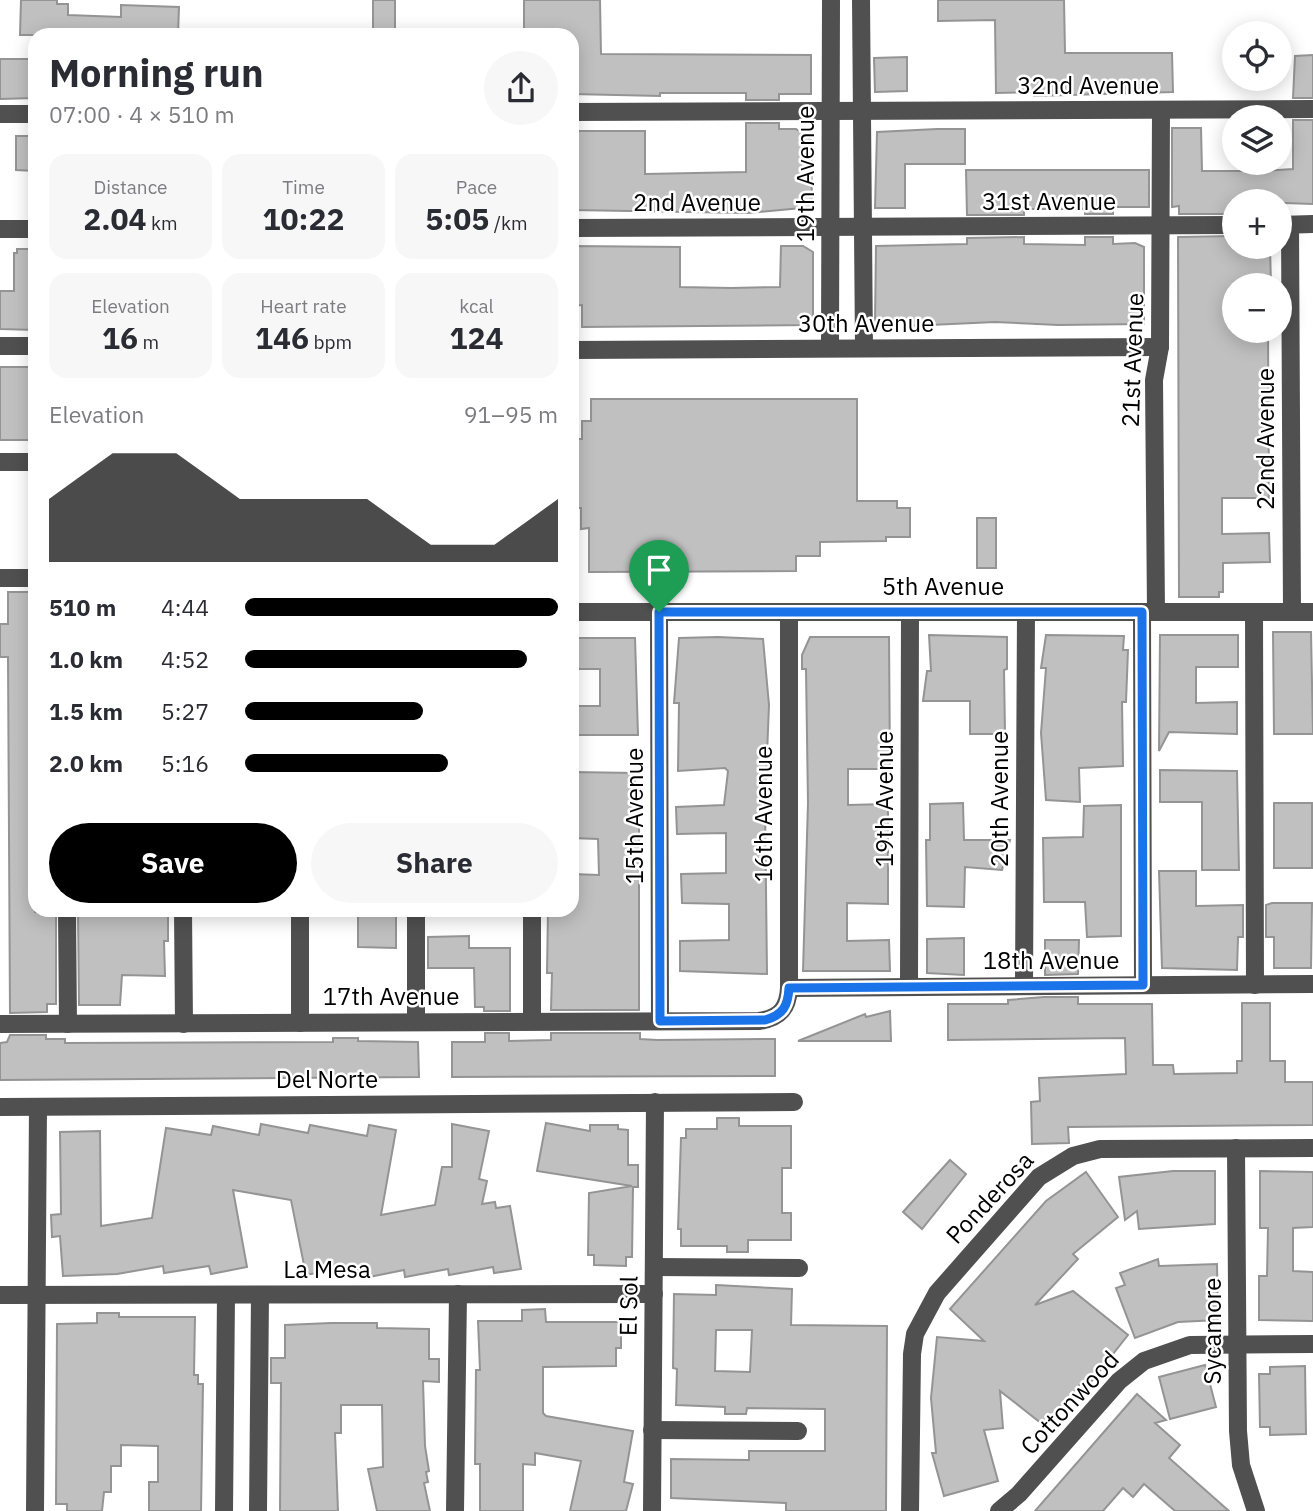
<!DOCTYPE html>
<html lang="en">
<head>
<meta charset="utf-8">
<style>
  :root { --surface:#fff; --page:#f7f7f7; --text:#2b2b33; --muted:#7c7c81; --accent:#000 }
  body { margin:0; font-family:"IBM Plex Sans",sans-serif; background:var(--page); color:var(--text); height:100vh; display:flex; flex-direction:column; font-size:26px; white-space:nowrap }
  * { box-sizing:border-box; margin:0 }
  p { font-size:23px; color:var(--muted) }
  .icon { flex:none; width:38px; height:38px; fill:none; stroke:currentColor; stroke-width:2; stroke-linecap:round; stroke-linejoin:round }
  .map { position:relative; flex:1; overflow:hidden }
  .drawer { position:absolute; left:28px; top:28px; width:551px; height:889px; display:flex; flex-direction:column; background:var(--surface); border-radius:21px; box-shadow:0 4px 18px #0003 }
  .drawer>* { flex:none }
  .fabs { position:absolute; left:1222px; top:21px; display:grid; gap:14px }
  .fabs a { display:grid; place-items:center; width:70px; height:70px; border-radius:50%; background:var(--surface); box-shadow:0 4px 18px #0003; font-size:35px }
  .pin { position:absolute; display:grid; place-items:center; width:60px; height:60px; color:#fff; margin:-72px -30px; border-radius:50% 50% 50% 0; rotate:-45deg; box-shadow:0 0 7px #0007 }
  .pin .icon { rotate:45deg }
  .round { display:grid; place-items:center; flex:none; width:74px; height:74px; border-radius:37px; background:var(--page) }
  .head { display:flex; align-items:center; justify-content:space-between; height:119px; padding:0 21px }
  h1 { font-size:38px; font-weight:800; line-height:52px }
  .figures { display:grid; grid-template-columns:repeat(3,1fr); gap:10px; height:119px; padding:7px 21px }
  .figures div { display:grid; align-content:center; border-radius:18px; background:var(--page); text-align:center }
  .figures b { font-size:30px; font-weight:800 }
  .figures small { font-size:19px; font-weight:400 }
  .figures p { font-size:19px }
  .chart { height:196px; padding:14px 21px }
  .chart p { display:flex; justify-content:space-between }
  .chart svg { width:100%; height:126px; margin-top:7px; fill:var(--accent); opacity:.7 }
  .primary-button { display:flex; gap:14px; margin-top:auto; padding:14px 21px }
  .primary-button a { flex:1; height:80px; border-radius:42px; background:var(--accent); color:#fff; font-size:28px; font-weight:800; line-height:80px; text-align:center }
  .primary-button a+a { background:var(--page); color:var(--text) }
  ul { padding:0 21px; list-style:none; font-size:23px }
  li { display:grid; grid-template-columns:112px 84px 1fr; align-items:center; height:52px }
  li i { height:18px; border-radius:9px; background:var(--accent) }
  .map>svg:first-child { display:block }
  .building { fill:#c0c0c0; stroke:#949494; stroke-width:2; fill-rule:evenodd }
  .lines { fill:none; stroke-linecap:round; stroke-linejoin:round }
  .minor { stroke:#505050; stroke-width:18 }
  .route-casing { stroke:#fff; stroke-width:14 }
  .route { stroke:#1a73e8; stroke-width:9 }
  .labels { text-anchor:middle; stroke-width:5; stroke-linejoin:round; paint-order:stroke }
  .street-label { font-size:24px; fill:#000; stroke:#fff }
</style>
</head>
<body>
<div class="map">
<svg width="1313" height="1511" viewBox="0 0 1313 1511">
  <rect width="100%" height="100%" fill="#fff"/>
  <!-- building -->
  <g class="building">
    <path d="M21,0H57V4H68V15L121,17V5L179,7L178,35H20Z"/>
    <rect x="373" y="0" width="22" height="35"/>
    <path d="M524,0H600L601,54L811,55V94H779V100H746V93H660V96L572,94V35H524Z"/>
    <path d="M938,0H1064L1065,53H1172L1173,92L1034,96V92L996,93L995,20L938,21Z"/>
    <path d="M1313,55V98H1293L1295,56Z"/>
    <path d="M907,57V91L875,92L874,58Z"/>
    <path d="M0,59H35V98L0,99Z"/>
    <path d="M1293,120H1313V204L1232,201V214H1179V206L1172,207V128H1201L1202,171H1264L1293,169Z"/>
    <path d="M746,123H779V129H796L811,140L812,207L748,213L572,210V131H645V174L746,172Z"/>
    <path d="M937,129H965V164H905V208H875L877,132Z"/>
    <path d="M16,136H35V171L16,170Z"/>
    <path d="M966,170H1149V207H1113V214H1085V209H1024V215H967Z"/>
    <path d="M1233,236L1234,247H1270L1271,285H1234V331H1268L1269,498H1222V534L1269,533L1270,562L1223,563V592H1219V597H1179L1178,237Z"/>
    <path d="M1024,237V244L1085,245V237H1113V244L1135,243L1144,247V324L1058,325L995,322L909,326V322H875L876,246L967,244V238Z"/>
    <path d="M572,246L680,247V287L731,288L780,287L781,246H803L813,252V325L582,327V305L572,306Z"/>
    <path d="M17,249H35V330L0,329V291H14V253H17Z"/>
    <rect x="0" y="367" width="35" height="73"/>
    <path d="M591,399H857V501H897V508H910V537H886V541L820,542V556H796V571L589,572V528L581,529V508H578L577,439H582V421H591Z"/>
    <rect x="977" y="518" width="19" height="50"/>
    <path d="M8,592H35V912H56V1004H47V1012L10,1013L8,657H0V624H8Z"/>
    <path d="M1273,632H1311L1313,734H1274Z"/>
    <path d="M929,635L1007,637V669L1004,670L1005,734H970V701H923L927,671H931Z"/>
    <path d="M1046,635L1124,636L1123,650H1128L1126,702H1122L1123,766L1079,768L1080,802L1046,800L1041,733L1046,668H1041Z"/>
    <path d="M1160,635H1238V667H1196V703L1237,702V734L1169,732L1159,751Z"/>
    <path d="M718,637L763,639L769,705L765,804L767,974L680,971V941L729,940V904L682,903L681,874L726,873V833L677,834L676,807L724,805L728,771L725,768L678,771L679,703H674L679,638Z"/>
    <path d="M810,637H889L890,769H848V805L888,804V904L847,903V941L889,940L890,971H803L808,803L806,669H802V655Z"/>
    <path d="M572,638H635L638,735H572V706H600V669H572Z"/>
    <path d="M1160,770L1237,771L1239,870H1202V802H1160Z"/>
    <path d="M572,772L635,773V807H639V1010H551L552,973H547L548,910H572V874L599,875L598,839L572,838Z"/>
    <path d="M963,803L964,840H1010L1002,870L965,867L964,907L927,906L926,840H930V804Z"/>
    <rect x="1274" y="803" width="38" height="65"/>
    <path d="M1121,805V936L1087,937L1085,902H1044L1043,838L1083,837L1084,806Z"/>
    <path d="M1159,871H1196V906L1243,905V937H1238L1237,970L1162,968Z"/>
    <path d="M1272,903H1312L1311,968H1274V937H1266V905Z"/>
    <path d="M82,910L168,912V941H164L165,976L122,975L120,1005H79L78,912Z"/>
    <path d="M358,910H396V948L358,947Z"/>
    <path d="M469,936V948H510V1011H484V1007H475L474,968H428V937Z"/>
    <path d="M964,938V975L927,973V939Z"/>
    <path d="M1045,940H1079L1078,974L1045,975Z"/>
    <path d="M1044,997H1078V1004H1152L1153,1065H1173L1174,1074L1237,1073V1061H1242V1003H1270V1061H1285V1082H1313V1125L1068,1127L1069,1143L1032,1144L1031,1102L1040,1101L1039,1078L1126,1074L1125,1038L948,1040V1004H1008V1000Z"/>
    <path d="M890,1011L891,1041H798L865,1014L866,1017Z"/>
    <path d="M485,1033H509V1041L551,1040V1033H640V1039L657,1040L775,1039V1076L452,1077V1042H485Z"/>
    <path d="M10,1035H46V1039H65V1043L333,1042V1038H358V1041L418,1042L419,1077L0,1080V1043L7,1042Z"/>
    <path d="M717,1118H739V1126H791V1168H782V1213H791V1240H748V1252H727V1246H681V1229H678L681,1138H686V1129H717Z"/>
    <path d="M546,1123L590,1131V1125H618V1129L628,1130V1165H638V1187H633L632,1257H626V1266L594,1265V1255H588L589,1193L632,1186L537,1171Z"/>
    <path d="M261,1124L308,1133L310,1125L367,1136L369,1125L396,1130L381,1215L435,1205L442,1167H452V1124L489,1131L479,1179L487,1181L482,1204L495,1202L496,1208L510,1206L521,1269L494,1273L493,1267L449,1275L448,1269L405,1277L404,1270L364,1278L362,1269L351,1271V1266L306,1275L291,1200L233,1190L247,1267L211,1274L209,1266L164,1273L163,1266L117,1274L63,1276L60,1236L52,1237L51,1215L61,1214L60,1132L100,1131L101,1226L152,1218L166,1128L211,1135L213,1126L259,1135Z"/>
    <path d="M950,1160L966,1174L922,1229L903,1212Z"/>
    <path d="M1173,1171H1215V1224L1139,1229L1137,1211L1125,1220L1119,1177Z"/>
    <path d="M1260,1171L1313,1172V1227L1293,1228V1271L1313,1272V1321L1259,1320V1276H1267L1268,1228H1260Z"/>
    <path d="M1086,1172L1118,1217L1073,1254L1078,1259L1035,1305L1073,1291L1128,1335L1087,1387L1081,1383L1046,1427L1000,1391L1003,1428L984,1430L998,1481L944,1496L932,1453H936L931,1398L937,1337L984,1341L950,1309L1046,1201Z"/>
    <path d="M1158,1259L1159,1266L1217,1264L1218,1320L1178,1322L1135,1338L1116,1288L1125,1285L1120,1273Z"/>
    <path d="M716,1285L792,1289L791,1325L887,1326L886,1511H786V1503L671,1498V1459L749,1460V1451H825V1409L747,1408L746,1414H725V1407L676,1405L677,1369L673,1368L674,1294L716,1295ZM716,1330H752L750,1372L715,1371Z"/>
    <path d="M545,1309L546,1322H621V1348H616V1366L543,1367V1413L546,1416L633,1431L624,1482L633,1484L626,1511H570L581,1461L535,1453V1465L523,1464V1511H480V1464H475L476,1370H480L478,1321H522V1310Z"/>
    <path d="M97,1313H119V1317H195L194,1375H198V1384H203L201,1511H149V1482H158V1446L121,1445V1466H111V1492H104L102,1511H67V1504H56L57,1324L97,1323Z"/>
    <path d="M331,1323H377V1328L429,1329V1359H439V1382L423,1381L425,1446L429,1471L426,1472L428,1482L424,1483L430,1511H377L368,1469L383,1467L382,1405H341V1433H335L338,1511H280L281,1383H271V1358H285V1325Z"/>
    <path d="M1205,1365L1216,1407L1170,1419L1159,1377Z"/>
    <path d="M1305,1366L1306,1434L1270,1435V1427H1260L1259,1374H1270V1367Z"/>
    <path d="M1137,1394L1166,1420L1155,1423L1180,1445L1169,1458L1229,1511H1175L1144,1484L1133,1497L1123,1488L1103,1511H1035Z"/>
  </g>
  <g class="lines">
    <!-- minor -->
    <g class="minor">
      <path d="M861,0L864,348"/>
      <path d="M572,112L1313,109"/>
      <path d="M0,114H35"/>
      <path d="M1279,225L1313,224"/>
      <path d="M1290,225L1292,612"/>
      <path d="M572,228L1234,225"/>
      <path d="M0,229H35"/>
      <path d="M0,346H35"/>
      <path d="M830,348L831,0"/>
      <path d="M572,350L1160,347"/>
      <path d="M0,462H35"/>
      <path d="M0,578H35"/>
      <path d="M572,612H1313"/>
      <path d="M659,612L660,1021"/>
      <path d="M1142,612L1143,985"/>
      <path d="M1156,612L1154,380L1160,347L1161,110"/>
      <path d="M1254,612L1255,985"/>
      <path d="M67,910L68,1024"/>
      <path d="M183,910L184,1024"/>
      <path d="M300,910V1023"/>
      <path d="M416,910V1021"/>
      <path d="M532,910V1021"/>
      <path d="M1024,986L1026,612"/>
      <path d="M909,987L910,612"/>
      <path d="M789,988L1313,984"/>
      <path d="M0,1024L759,1021C780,1018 788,1008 789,988V612"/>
      <path d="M0,1107L794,1102"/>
      <path d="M1236,1148L1238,1431L1241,1465L1256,1511"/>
      <path d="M654,1267L799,1268"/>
      <path d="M0,1295L654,1294"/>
      <path d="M652,1430L798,1431"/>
      <path d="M35,1511L38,1107"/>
      <path d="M224,1511L226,1295"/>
      <path d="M258,1511L260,1295"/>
      <path d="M455,1511L458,1294"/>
      <path d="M652,1511L655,1102"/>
      <path d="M910,1511L912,1354L915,1334L937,1293L1039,1177L1073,1156L1100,1149L1313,1148"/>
      <path d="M999,1511L1019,1494L1119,1381L1144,1361L1190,1345L1313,1344"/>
    </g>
  </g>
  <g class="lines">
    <defs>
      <path id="route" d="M659,612H1142L1143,985L789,988C788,1006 783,1015 765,1020L660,1021Z"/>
    </defs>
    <!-- route casing -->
    <use href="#route" class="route-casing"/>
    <!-- route -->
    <use href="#route" class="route"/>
  </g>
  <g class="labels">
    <!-- street labels -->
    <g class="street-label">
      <text x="1088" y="94">32nd Avenue</text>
      <text transform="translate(806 174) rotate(-90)" y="8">19th Avenue</text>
      <text x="1049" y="210">31st Avenue</text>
      <text x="697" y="211">2nd Avenue</text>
      <text x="866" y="332">30th Avenue</text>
      <text transform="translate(1133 360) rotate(-88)" y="8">21st Avenue</text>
      <text transform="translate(1266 439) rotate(-90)" y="8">22nd Avenue</text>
      <text x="943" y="595">5th Avenue</text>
      <text transform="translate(885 799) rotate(-90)" y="8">19th Avenue</text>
      <text transform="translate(1000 799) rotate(-90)" y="8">20th Avenue</text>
      <text transform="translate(764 814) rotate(-90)" y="8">16th Avenue</text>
      <text transform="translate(635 816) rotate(-90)" y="8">15th Avenue</text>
      <text x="1051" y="969">18th Avenue</text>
      <text x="391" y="1005">17th Avenue</text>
      <text x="327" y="1088">Del Norte</text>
      <text transform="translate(990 1198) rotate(-47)" y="8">Ponderosa</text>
      <text x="327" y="1278">La Mesa</text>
      <text transform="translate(629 1306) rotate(-89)" y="8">El Sol</text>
      <text transform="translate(1213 1331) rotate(-90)" y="8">Sycamore</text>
      <text transform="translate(1070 1403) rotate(-47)" y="8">Cottonwood</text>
    </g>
  </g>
</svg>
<div class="fabs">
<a><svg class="icon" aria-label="locate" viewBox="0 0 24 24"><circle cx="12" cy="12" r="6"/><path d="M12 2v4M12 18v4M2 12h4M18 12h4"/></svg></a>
<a><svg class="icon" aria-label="layers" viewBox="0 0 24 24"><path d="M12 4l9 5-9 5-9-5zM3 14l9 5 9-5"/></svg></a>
<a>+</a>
<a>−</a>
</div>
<div class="pin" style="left:659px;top:612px;background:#1e9e55"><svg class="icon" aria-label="arrive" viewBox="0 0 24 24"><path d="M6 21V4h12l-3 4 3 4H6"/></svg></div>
<section class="drawer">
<div class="head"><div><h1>Morning run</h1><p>07:00 · 4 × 510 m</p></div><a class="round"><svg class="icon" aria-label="share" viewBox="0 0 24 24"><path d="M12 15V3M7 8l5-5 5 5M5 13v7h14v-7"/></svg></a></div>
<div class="figures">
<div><p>Distance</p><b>2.04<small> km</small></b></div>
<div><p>Time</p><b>10:22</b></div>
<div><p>Pace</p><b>5:05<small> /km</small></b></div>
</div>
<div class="figures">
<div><p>Elevation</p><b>16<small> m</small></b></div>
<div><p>Heart rate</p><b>146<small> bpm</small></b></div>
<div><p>kcal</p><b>124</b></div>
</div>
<div class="chart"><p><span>Elevation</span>91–95 m</p>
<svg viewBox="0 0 160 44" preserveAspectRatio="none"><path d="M0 44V22L10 14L20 6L30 6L40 6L50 14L60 22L70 22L80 22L90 22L100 22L110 30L120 38L130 38L140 38L150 30L160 22V44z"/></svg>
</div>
<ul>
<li><b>510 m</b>4:44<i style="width:100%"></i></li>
<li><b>1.0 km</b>4:52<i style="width:90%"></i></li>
<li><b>1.5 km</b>5:27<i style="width:57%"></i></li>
<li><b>2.0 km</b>5:16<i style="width:65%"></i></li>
</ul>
<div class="primary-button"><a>Save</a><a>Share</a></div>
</section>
</div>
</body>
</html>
